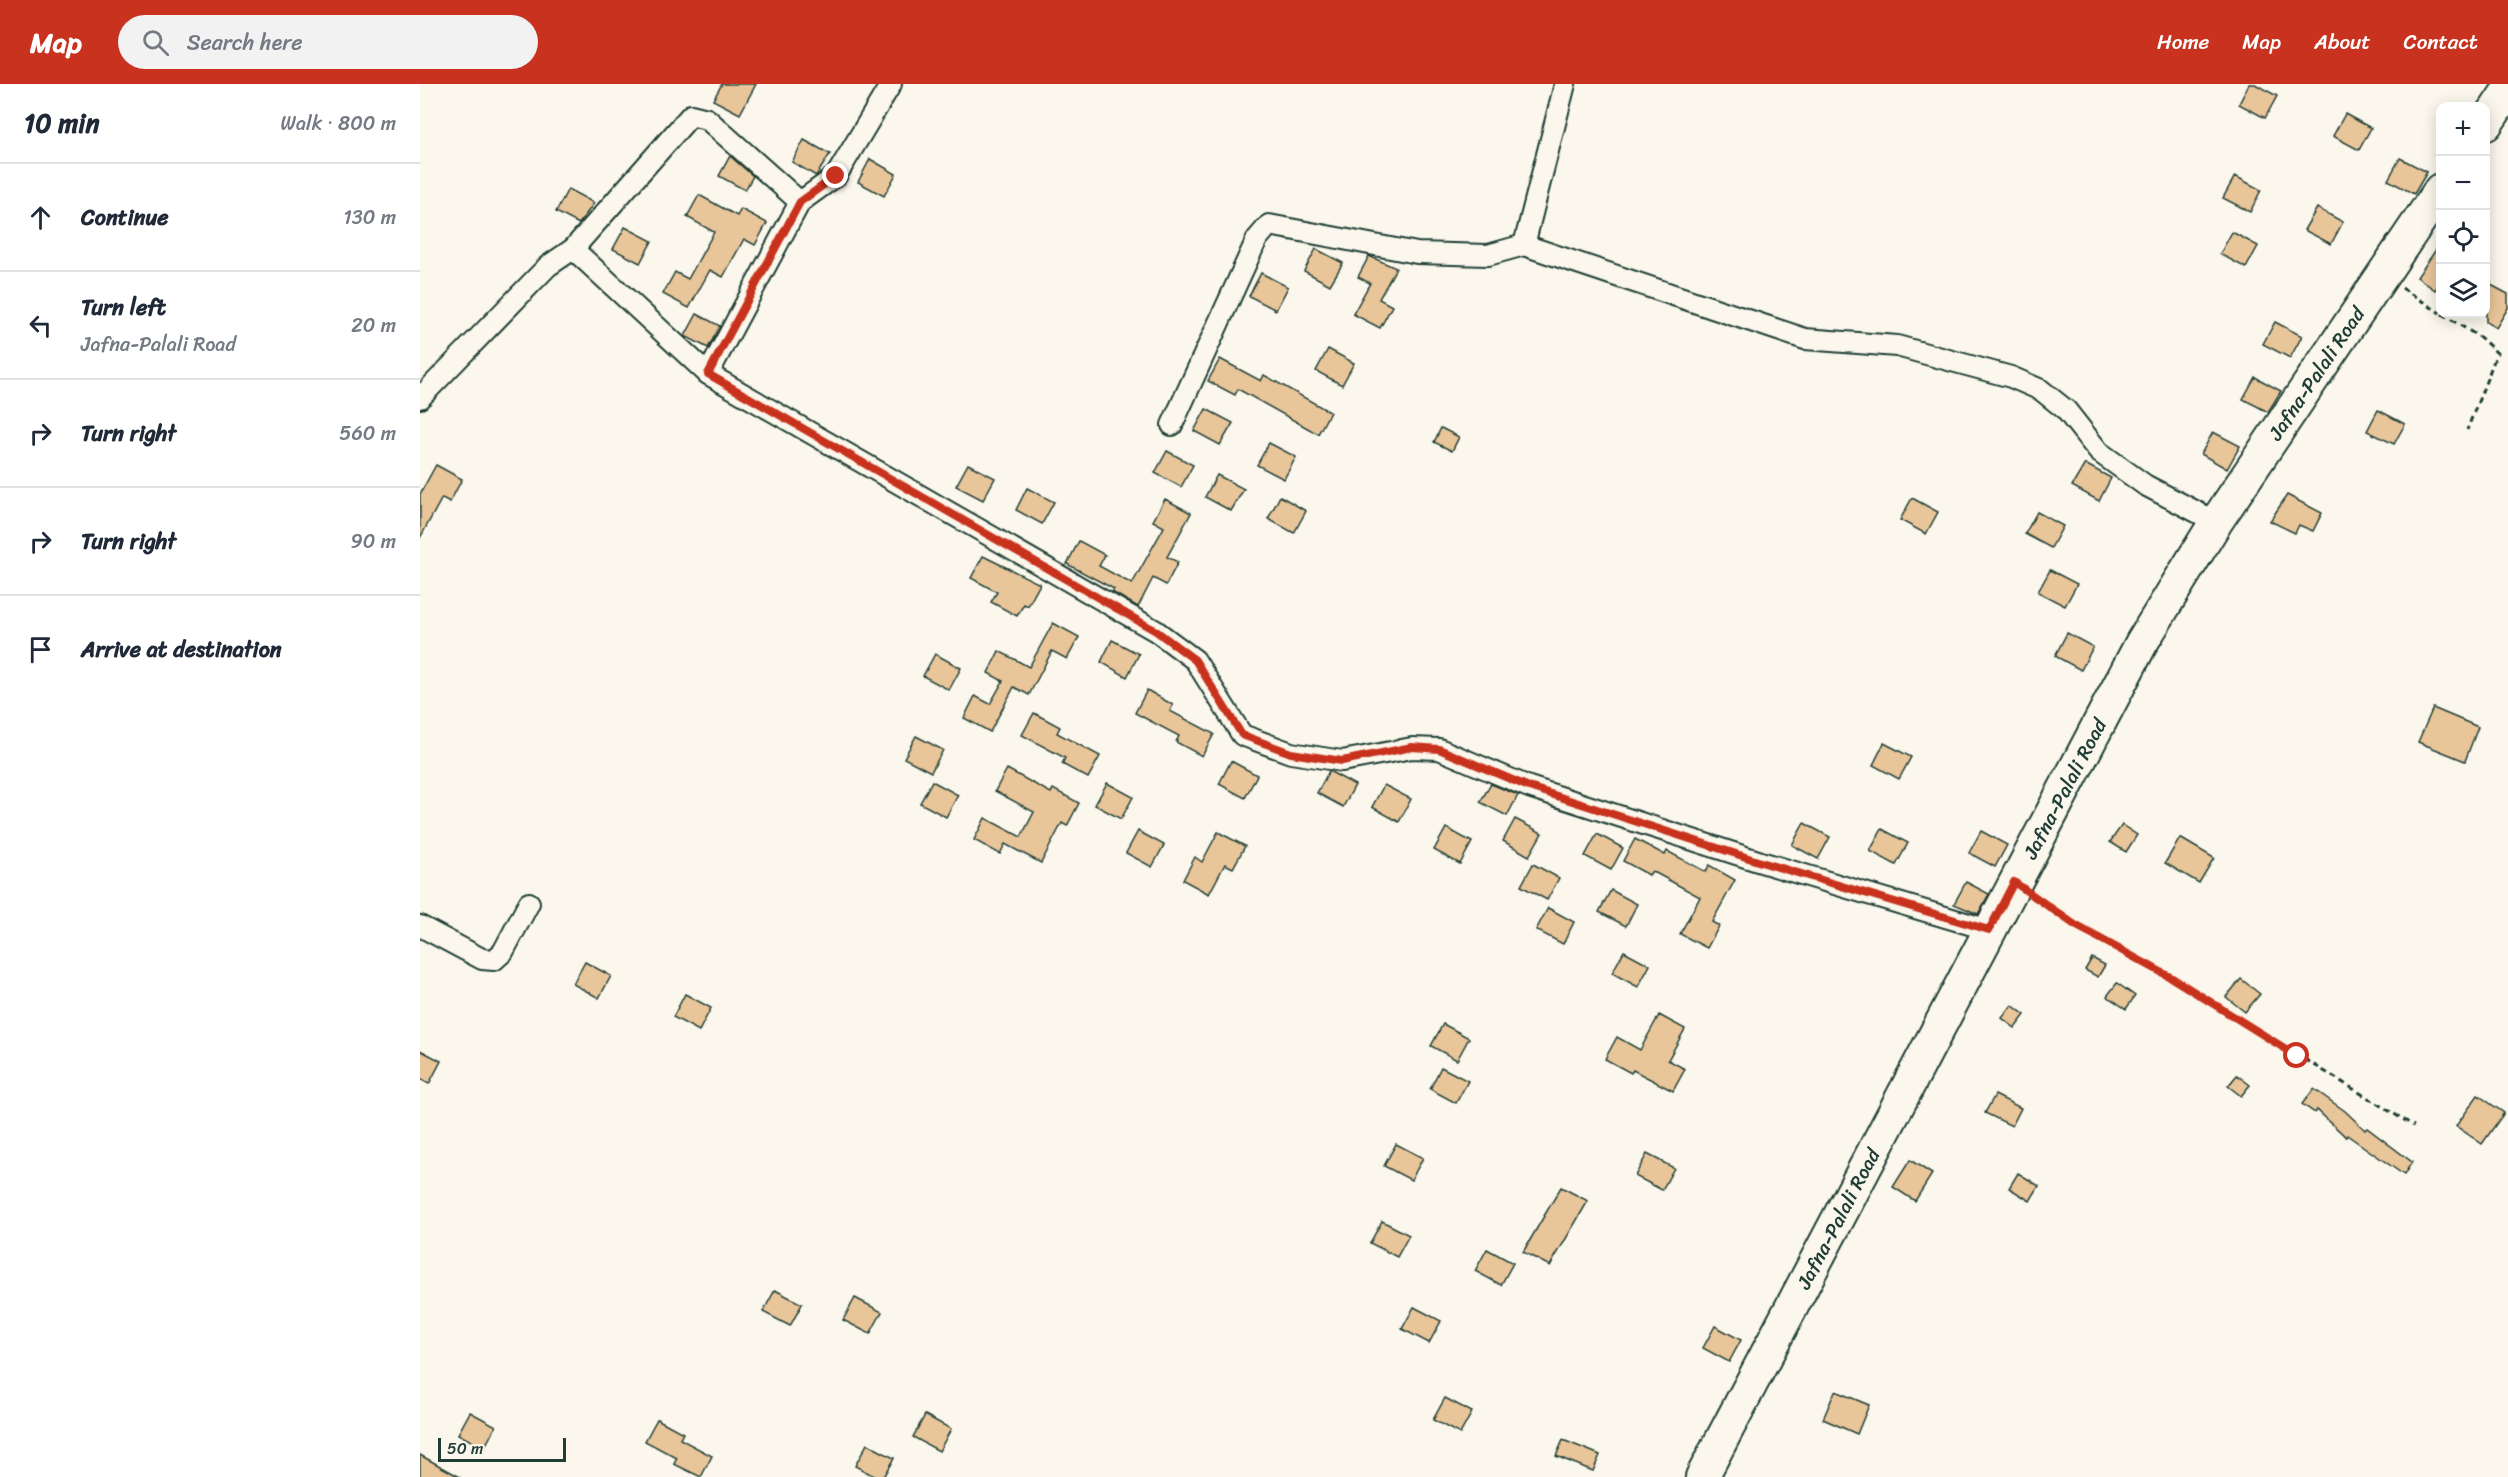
<!DOCTYPE html>
<meta charset="utf-8">
<style>
:root{--surface:#fff;--page:#f2f2f3;--text:#1f2937;--muted:#747a83;--line:#e0e1e3;--accent:#c8321e}
body{margin:0;font-family:Sriracha,sans-serif;background:var(--page);color:var(--text)}
.controls{position:absolute;right:18px;top:18px;display:grid;overflow:hidden;border-radius:12px;box-shadow:0 3px 15px #0003}
.controls button{width:54px;height:54px;display:grid;place-items:center;padding:0;border:0;border-bottom:2px solid var(--line);background:var(--surface);color:var(--text);font:30px sans-serif}
.scale{position:absolute;left:18px;bottom:15px;width:128px;box-sizing:border-box;padding-left:6px;border:3px solid #1f3d34;border-top:0;font-size:16px;line-height:21px;white-space:nowrap;color:#1f3d34;-webkit-text-stroke:4px #fbf7ec;paint-order:stroke}
.stop{position:absolute;width:18px;height:18px;margin:-14px;border:4px solid #c8321e;border-radius:50%;background:#fff}
.stop.end{background:#c8321e;border-color:#fff;box-shadow:0 2px 6px #0008}
.list{margin:0;padding:0;list-style:none}
h2{display:flex;justify-content:space-between;align-items:center;height:78px;margin:0;padding:0 24px;font-size:26px}
h2 small{font-size:20px;font-weight:400;color:var(--muted)}
.list li{display:grid;grid-template-columns:39px 1fr auto;gap:18px;align-items:center;box-sizing:border-box;height:108px;padding:0 24px;border-top:2px solid var(--line)}
.list b{display:block;font-size:22px;white-space:nowrap}
.list p{margin:0;font-size:20px;white-space:nowrap;color:var(--muted)}
.list em{font-size:20px;font-style:normal;color:var(--muted)}
.icon{flex:none;width:33px;height:33px;fill:none;stroke:currentColor;stroke-width:2;stroke-linecap:round;stroke-linejoin:round}
.map{position:relative;flex:none;width:2088px;height:1393px;overflow:hidden}
header{display:flex;align-items:center;gap:36px;box-sizing:border-box;height:84px;padding:0 30px;background:var(--accent);color:#fff}
header strong{font-size:28px}
nav{display:flex;gap:33px;margin-inline-start:auto;font-size:21px}
.search{width:420px;height:54px;background:var(--page);display:flex;align-items:center;gap:15px;box-sizing:border-box;padding:0 21px;border-radius:33px;color:var(--muted);font-size:22px}
main{display:flex}
aside{flex:1;background:var(--surface)}
.map>svg:first-child{display:block}
</style>
<header>
<strong>Map</strong>
<div class="search"><svg class="icon" aria-label="search" viewBox="0 0 24 24"><circle cx="10" cy="10" r="6"/><path d="M15 15l6 6"/></svg>Search here</div>
<nav><a>Home</a><a>Map</a><a>About</a><a>Contact</a></nav>
</header>
<main>
<aside>
<h2>10 min<small>Walk · 800 m</small></h2>
<ul class="list">
<li><svg class="icon" aria-label="ahead" viewBox="0 0 24 24"><path d="M12 20V5M6 11l6-6 6 6"/></svg><div><b>Continue</b></div><em>130 m</em></li>
<li><svg class="icon" aria-label="left" viewBox="0 0 24 24"><path d="M17 20v-9H6M10 6l-5 5 5 5"/></svg><div><b>Turn left</b><p>Jafna-Palali Road</p></div><em>20 m</em></li>
<li><svg class="icon" aria-label="right" viewBox="0 0 24 24"><path d="M7 20v-9h11M14 6l5 5-5 5"/></svg><div><b>Turn right</b></div><em>560 m</em></li>
<li><svg class="icon" aria-label="right" viewBox="0 0 24 24"><path d="M7 20v-9h11M14 6l5 5-5 5"/></svg><div><b>Turn right</b></div><em>90 m</em></li>
<li><svg class="icon" aria-label="arrive" viewBox="0 0 24 24"><path d="M6 21V4h12l-3 4 3 4H6"/></svg><div><b>Arrive at destination</b></div></li>
</ul>
</aside>
<div class="map">
<svg width="2088" height="1393" viewBox="0 0 2088 1393">
<rect width="100%" height="100%" fill="#fbf7ec"/>
<filter id="ink" filterUnits="userSpaceOnUse"><feTurbulence type="fractalNoise" baseFrequency=".0167" numOctaves="2"/><feDisplacementMap in="SourceGraphic" scale="12" xChannelSelector="R" yChannelSelector="G"/><feConvolveMatrix kernelMatrix="1 2 1 2 8 2 1 2 1" color-interpolation-filters="sRGB"/></filter>
<g filter="url(#ink)">
<g fill="#e9c59a" stroke="#1f3d34" stroke-width="1.5">
<polygon points="302,0 336,0 320,30 293,16"/>
<polygon points="1829,0 1835,0 1857,12 1845,34 1819,20"/>
<polygon points="1925,30 1951,44 1939,66 1913,52"/>
<polygon points="384,56 410,70 396,92 372,78"/>
<polygon points="310,72 333,92 325,106 299,92"/>
<polygon points="1980,74 2007,88 1994,110 1968,96"/>
<polygon points="450,75 476,90 464,112 438,98"/>
<polygon points="1815,92 1841,106 1830,128 1803,114"/>
<polygon points="148,105 174,119 159,140 136,128"/>
<polygon points="279,111 317,132 321,125 347,139 335,161 324,155 303,193 290,186 269,224 243,210 255,188 268,195 294,148 267,133"/>
<polygon points="1897,124 1923,138 1911,160 1884,146"/>
<polygon points="205,143 232,157 220,179 193,165"/>
<polygon points="1812,148 1838,162 1826,184 1800,170"/>
<polygon points="2020,160 2020,199 2015,206 1997,193"/>
<polygon points="896,165 923,179 910,201 884,187"/>
<polygon points="949,172 976,184 959,215 972,222 960,244 933,230 950,199 938,193"/>
<polygon points="841,189 868,203 856,226 829,212"/>
<polygon points="2071,201 2088,210 2088,224 2076,244 2066,238 2066,211"/>
<polygon points="277,230 300,242 288,264 265,252"/>
<polygon points="1855,238 1882,252 1870,274 1843,260"/>
<polygon points="908,265 934,279 922,301 896,287"/>
<polygon points="800,275 841,297 844,291 910,328 898,350 818,305 815,311 788,297"/>
<polygon points="1835,293 1861,307 1848,328 1823,315"/>
<polygon points="786,325 813,339 800,361 774,347"/>
<polygon points="1958,326 1985,340 1974,360 1947,347"/>
<polygon points="1021,344 1039,353 1032,367 1014,358"/>
<polygon points="1793,348 1820,362 1807,385 1781,370"/>
<polygon points="849,359 876,373 864,395 837,381"/>
<polygon points="747,367 773,381 761,403 735,389"/>
<polygon points="548,380 575,394 563,416 536,402"/>
<polygon points="1665,380 1691,394 1679,417 1652,402"/>
<polygon points="16,381 42,395 30,418 22,414 0,454 0,410"/>
<polygon points="797,391 824,405 811,427 785,413"/>
<polygon points="607,404 634,418 622,440 596,426"/>
<polygon points="1867,411 1902,429 1893,447 1879,441 1875,449 1850,437"/>
<polygon points="860,412 886,427 874,449 848,435"/>
<polygon points="1492,414 1518,428 1506,450 1480,436"/>
<polygon points="745,415 771,429 747,473 758,478 746,501 733,494 718,523 692,508 694,505 647,480 659,457 685,471 679,482 712,500 744,443 733,437"/>
<polygon points="1617,428 1643,442 1631,464 1605,450"/>
<polygon points="563,472 620,500 608,522 604,520 597,532 571,518 577,508 551,494"/>
<polygon points="1630,486 1657,500 1645,522 1618,508"/>
<polygon points="633,539 659,553 647,575 632,567 609,611 594,603 570,648 544,634 555,612 570,620 583,597 568,589 579,567 609,583"/>
<polygon points="1647,549 1673,563 1661,586 1635,572"/>
<polygon points="692,556 719,570 707,593 681,578"/>
<polygon points="515,570 541,584 529,606 503,592"/>
<polygon points="727,606 753,621 750,627 794,650 782,672 756,658 759,652 715,629"/>
<polygon points="2013,624 2058,643 2045,677 1998,658"/>
<polygon points="614,629 640,643 637,649 680,672 668,694 642,680 645,674 602,651"/>
<polygon points="496,652 523,666 511,688 484,674"/>
<polygon points="1464,659 1491,673 1479,695 1453,681"/>
<polygon points="811,677 837,691 825,714 799,700"/>
<polygon points="587,685 631,709 633,705 659,719 647,742 642,739 621,779 585,760 580,770 554,756 565,734 601,753 614,728 575,707"/>
<polygon points="909,687 935,701 923,723 897,709"/>
<polygon points="512,697 538,711 526,733 500,719"/>
<polygon points="687,699 713,713 701,735 675,721"/>
<polygon points="1071,700 1098,711 1087,732 1060,718"/>
<polygon points="964,701 991,715 979,738 952,723"/>
<polygon points="1095,735 1122,749 1109,772 1083,757"/>
<polygon points="1384,739 1410,753 1398,775 1372,761"/>
<polygon points="1702,741 1717,751 1706,768 1690,758"/>
<polygon points="1026,744 1052,758 1040,780 1014,766"/>
<polygon points="1462,745 1488,759 1476,781 1450,767"/>
<polygon points="718,747 744,761 732,783 706,769"/>
<polygon points="1561,747 1587,761 1575,783 1549,769"/>
<polygon points="798,748 825,762 813,784 805,780 789,810 763,796 775,773 782,778"/>
<polygon points="1177,750 1203,764 1191,786 1165,772"/>
<polygon points="1760,754 1794,774 1779,799 1745,779"/>
<polygon points="1215,755 1245,771 1247,767 1286,788 1289,781 1315,796 1292,838 1299,842 1287,864 1260,850 1280,813 1232,787 1229,791 1203,777"/>
<polygon points="1113,780 1139,794 1127,816 1101,802"/>
<polygon points="1546,798 1569,810 1558,830 1534,820"/>
<polygon points="1191,806 1217,820 1206,842 1179,828"/>
<polygon points="1128,824 1154,838 1143,860 1116,846"/>
<polygon points="1204,867 1230,881 1218,903 1192,889"/>
<polygon points="1672,874 1685,881 1678,893 1665,886"/>
<polygon points="165,878 191,892 179,914 153,900"/>
<polygon points="1821,895 1840,910 1825,928 1806,913"/>
<polygon points="1697,899 1715,912 1706,925 1687,912"/>
<polygon points="265,910 291,924 279,947 253,933"/>
<polygon points="1592,921 1605,931 1595,944 1582,934"/>
<polygon points="1239,931 1265,945 1248,976 1265,985 1253,1007 1213,986 1211,989 1185,975 1197,953 1220,966"/>
<polygon points="1023,940 1049,954 1037,976 1011,962"/>
<polygon points="0,966 21,977 9,1000 0,995"/>
<polygon points="1021,983 1048,997 1036,1019 1010,1005"/>
<polygon points="1817,991 1830,1001 1821,1012 1808,1002"/>
<polygon points="1894,1005 1925,1027 1945,1046 1947,1044 1992,1078 1984,1091 1927,1051 1926,1053 1897,1026 1895,1029 1882,1020"/>
<polygon points="1575,1011 1601,1024 1592,1042 1565,1029"/>
<polygon points="2058,1011 2084,1029 2062,1060 2036,1042"/>
<polygon points="976,1060 1003,1074 991,1096 964,1082"/>
<polygon points="1227,1070 1254,1084 1242,1106 1215,1092"/>
<polygon points="1490,1076 1512,1090 1495,1117 1473,1103"/>
<polygon points="1598,1089 1619,1102 1610,1117 1589,1104"/>
<polygon points="1141,1103 1168,1117 1130,1182 1103,1168"/>
<polygon points="962,1137 989,1151 977,1173 950,1159"/>
<polygon points="1067,1165 1093,1179 1081,1201 1055,1187"/>
<polygon points="355,1206 382,1220 370,1242 343,1228"/>
<polygon points="435,1214 462,1228 450,1250 423,1236"/>
<polygon points="994,1223 1021,1237 1009,1259 982,1245"/>
<polygon points="1295,1242 1321,1256 1309,1278 1283,1264"/>
<polygon points="1415,1307 1449,1321 1437,1350 1403,1335"/>
<polygon points="1025,1314 1052,1328 1040,1350 1013,1336"/>
<polygon points="50,1328 76,1342 64,1364 38,1350"/>
<polygon points="505,1331 531,1345 519,1367 493,1353"/>
<polygon points="237,1335 263,1349 260,1355 292,1372 281,1393 254,1380 257,1374 225,1357"/>
<polygon points="1143,1356 1180,1371 1173,1387 1136,1372"/>
<polygon points="447,1360 474,1374 463,1393 456,1393 435,1382"/>
<polygon points="0,1371 40,1393 0,1393"/>
</g>
<g fill="none" stroke-linecap="round" stroke-linejoin="round">
<g stroke="#1f3d34" stroke-width="24">
<g id="street">
<polyline points="1104,161 1145,0"/>
<polyline points="153,165 288,290 736,547 775,576 822,651 871,669 922,677 992,664 1019,665 1109,703 1341,778 1569,846"/>
<polyline points="288,290 380,118 416,92 471,0"/>
<polyline points="0,314 128,182 153,165 271,31 287,35 380,118"/>
<polyline points="752,341 837,155 849,141 997,169 1068,171 1104,161 1385,255 1477,262 1591,293 1621,306 1646,326 1679,368 1725,401 1796,438"/>
<polyline points="0,842 62,875 74,876 83,868 109,819"/>
</g>
</g>
<g stroke="#1f3d34" stroke-width="36">
<g id="primary">
<polyline points="2066,40 2088,7"/>
<path id="s1" d="M 1282,1393 L 1722,558 L 1796,438 L 2020,106"/>
</g>
</g>
<g stroke="#1f3d34" stroke-width="3" stroke-dasharray="6 4.5" stroke-linecap="butt">
<polyline points="1982,204 2020,229"/>
<polyline points="2022,230 2061,254 2077,269 2047,346"/>
<polyline points="1615,813 1655,841 1752,894 1994,1042"/>
</g>
<use href="#street" stroke="#fbf7ec" stroke-width="20"/>
<use href="#primary" stroke="#fbf7ec" stroke-width="32"/>
</g>
</g>
<g fill="none" stroke-linecap="round" stroke-linejoin="round" filter="url(#ink)">
<polyline stroke="#c8321e" stroke-width="8" points="416,92 380,118 288,290 736,547 775,576 822,651 871,669 922,677 992,663 1019,665 1109,703 1341,778 1569,846 1594,798 1655,841 1752,894 1877,972"/>
</g>
<g text-anchor="middle" stroke-width="6" stroke-linejoin="round" paint-order="stroke">
<g font-size="20" fill="#1f3d34" stroke="#fbf7ec">
<text dy="7" stroke="none"><textPath href="#s1" startOffset="1264">Jafna-Palali Road</textPath></text>
<text dy="7" stroke="none"><textPath href="#s1" startOffset="778">Jafna-Palali Road</textPath></text>
<text dy="7" stroke="none"><textPath href="#s1" startOffset="292">Jafna-Palali Road</textPath></text>
</g>
</g>
</svg>
<div class="controls">
<button>+</button>
<button>−</button>
<button><svg class="icon" aria-label="locate" viewBox="0 0 24 24"><circle cx="12" cy="12" r="6"/><path d="M12 2v4M12 18v4M2 12h4M18 12h4"/></svg></button>
<button><svg class="icon" aria-label="layers" viewBox="0 0 24 24"><path d="M12 4l9 5-9 5-9-5zM3 14l9 5 9-5"/></svg></button>
</div>
<div class="scale">50 m</div>
<div class="stop" style="left:1877px;top:972px"></div>
<div class="stop end" style="left:416px;top:92px"></div>
</div>
</main>
